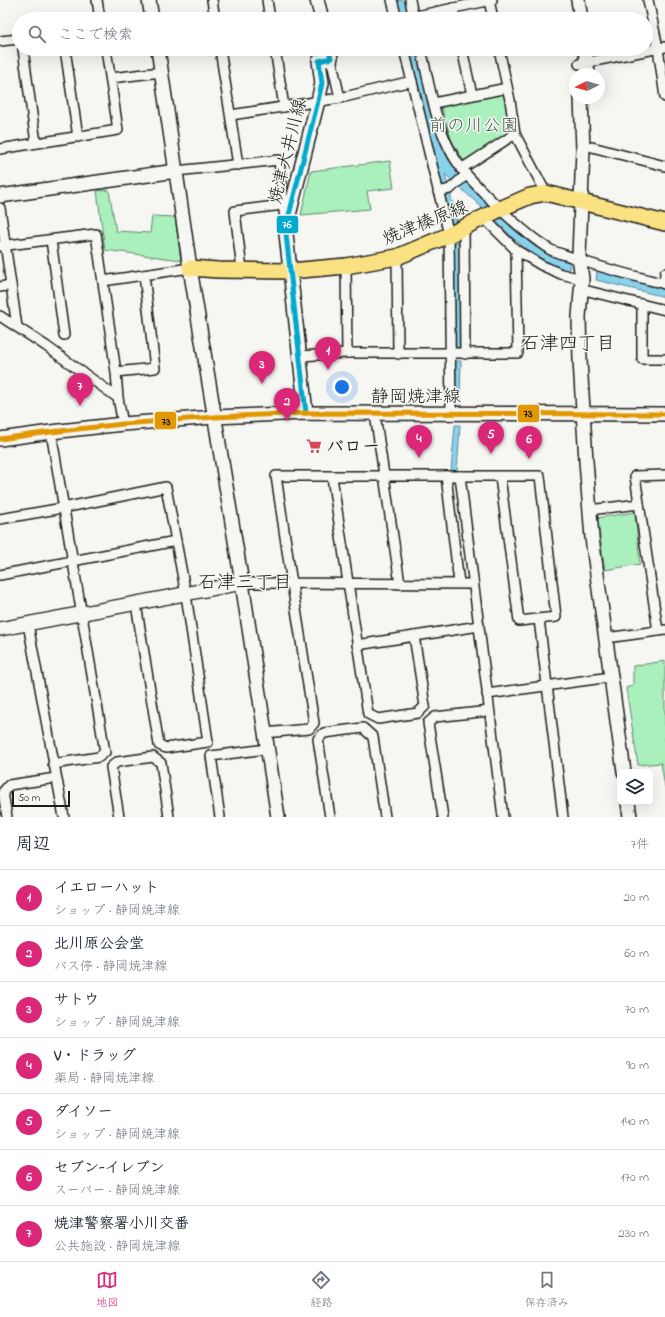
<!DOCTYPE html>
<html lang="ja">
<meta charset="utf-8">
<style>
:root{--surface:#fff;--page:#f6f6f7;--text:#1f2937;--muted:#747a83;--line:#e0e1e3;--accent:#db2777}
body{margin:0;font-family:"Indie Flower","Klee One",sans-serif;background:var(--page);color:var(--text)}
.controls{position:absolute;right:12px;bottom:12px;display:grid;overflow:hidden;border-radius:6px;box-shadow:0 4px 16px #0002}
.controls button{width:36px;height:36px;display:grid;place-items:center;padding:0;border:0;border-bottom:1px solid var(--line);background:var(--surface);color:var(--text);font:20px sans-serif}
.compass{position:absolute;left:569px;top:68px;width:36px;height:36px;border-radius:50%;background:var(--surface);box-shadow:0 4px 16px #0002;rotate:265deg}
.scale{position:absolute;left:12px;bottom:10px;width:58px;box-sizing:border-box;padding-left:4px;border:2px solid #1c1c1c;border-top:0;font-size:11px;line-height:14px;white-space:nowrap;color:#1c1c1c;-webkit-text-stroke:3px #f6f6f2;paint-order:stroke}
.you{position:absolute;left:342px;top:387px;width:14px;height:14px;margin:-10px;border:3px solid #fff;border-radius:50%;background:#1a73e8;box-shadow:0 0 0 6px #1a73e833}
.badge{display:grid;place-items:center;width:26px;height:26px;border-radius:50%;background:var(--accent);color:#fff;font-size:13px;font-weight:700}
.pin{position:absolute;translate:-50% -33px;filter:drop-shadow(0 1px 2px #0008)}
.pin::after{content:'';position:absolute;top:21px;width:14px;height:12px;background:inherit;clip-path:polygon(0 0,100% 0,50% 100%)}
.list{margin:0;padding:0;list-style:none}
h2{display:flex;justify-content:space-between;align-items:center;height:52px;margin:0;padding:0 16px;font-size:17px}
h2 small{font-size:13px;font-weight:400;color:var(--muted)}
.list li{display:grid;grid-template-columns:26px 1fr auto;gap:12px;align-items:center;box-sizing:border-box;height:56px;padding:0 16px;border-top:1px solid var(--line)}
.list b{display:block;font-size:15px;white-space:nowrap}
.list p{margin:0;font-size:13px;white-space:nowrap;color:var(--muted)}
.list em{font-size:13px;font-style:normal;color:var(--muted)}
.icon{flex:none;width:22px;height:22px;fill:none;stroke:currentColor;stroke-width:2;stroke-linecap:round;stroke-linejoin:round}
.map{position:relative;flex:none;width:665px;height:817px;overflow:hidden}
.search{position:absolute;background:var(--surface);box-shadow:0 4px 16px #0002;left:12px;right:12px;top:12px;height:44px;display:flex;align-items:center;gap:10px;box-sizing:border-box;padding:0 14px;border-radius:22px;color:var(--muted);font-size:15px}
.sheet{height:444px;background:var(--surface)}
nav{display:flex;justify-content:space-around;align-items:center;box-sizing:border-box;height:56px;border-top:1px solid var(--line);background:var(--surface);font-size:11px;color:var(--muted)}
nav a{display:grid;justify-items:center;gap:2px}
nav .on{color:var(--accent)}
.map>svg:first-child{display:block}
</style>
<div class="map">
<svg width="665" height="817" viewBox="0 0 665 817">
<rect width="100%" height="100%" fill="#f6f6f2"/>
<filter id="ink" filterUnits="userSpaceOnUse"><feTurbulence type="fractalNoise" baseFrequency=".025" numOctaves="2"/><feDisplacementMap in="SourceGraphic" scale="8" xChannelSelector="R" yChannelSelector="G"/><feConvolveMatrix kernelMatrix="1 2 1 2 8 2 1 2 1" color-interpolation-filters="sRGB"/></filter>
<g filter="url(#ink)">
<g fill="#a9f0bd" stroke="#62866c">
<polygon points="502,93 505,95 511,133 466,161 463,160 451,139 441,106"/>
<polygon points="390,161 394,188 367,191 370,209 301,215 311,171"/>
<polygon points="109,190 116,231 150,233 152,216 175,217 181,260 105,250 97,191"/>
<polygon points="635,512 640,564 605,570 597,518"/>
<polygon points="665,661 665,787 661,763 638,765 626,688 633,685 633,666"/>
</g>
<g fill="#89d2eb" stroke="#5d8998">
<polygon points="395,0 406,0 410,19 400,19"/>
<polygon points="407,49 417,49 441,144 448,159 472,188 515,230 543,250 570,262 569,270 566,272 541,260 514,239 477,203 445,174 458,224 452,225"/>
<polygon points="460,242 460,348 455,348 454,243"/>
<polygon points="600,271 613,275 665,287 665,297 596,280 597,272"/>
<polygon points="455,361 461,361 460,401 455,402"/>
<polygon points="455,425 460,425 457,473 451,471"/>
</g>
<g fill="none" stroke-linecap="round" stroke-linejoin="round">
<g stroke="#1c1c1c" stroke-width="12">
<g id="street">
<polyline points="97,0 100,19"/>
<polyline points="212,0 215,19"/>
<polyline points="267,0 270,19"/>
<polyline points="392,0 397,19"/>
<polyline points="410,0 414,19"/>
<polyline points="489,0 493,19"/>
<polyline points="648,0 658,48 665,97"/>
<polyline points="453,8 455,19"/>
<polyline points="402,19 492,0"/>
<polyline points="0,41 19,39"/>
<polyline points="23,49 36,143"/>
<polyline points="65,49 78,137"/>
<polyline points="220,49 238,165"/>
<polyline points="275,49 284,107"/>
<polyline points="404,49 449,235 451,414"/>
<path d="M 421,49 C 429,82 434,118 449,148 C 459,169 475,184 491,200 C 509,218 527,235 549,249 C 556,253 566,255 574,258 C 604,269 635,276 665,284"/>
<polyline points="462,49 472,95"/>
<polyline points="499,49 510,100 515,134 546,193"/>
<polyline points="331,58 340,98"/>
<polyline points="579,64 665,47"/>
<polyline points="111,78 161,72"/>
<polyline points="434,103 507,88"/>
<polyline points="231,115 340,98 412,81"/>
<polyline points="592,147 665,166"/>
<polyline points="0,149 118,130 106,49"/>
<polyline points="461,169 515,134"/>
<polyline points="176,171 279,160 285,221"/>
<polyline points="438,192 450,189 466,175"/>
<polyline points="0,208 17,327"/>
<polyline points="484,218 516,250 541,265 561,274 582,279"/>
<polyline points="464,227 465,354"/>
<polyline points="51,240 64,335"/>
<polyline points="0,246 96,234 116,372 118,398"/>
<polyline points="397,257 398,354"/>
<polyline points="346,266 347,353"/>
<polyline points="242,270 235,211 283,205"/>
<polyline points="103,281 190,268"/>
<polyline points="664,284 665,273"/>
<polyline points="0,287 11,285"/>
<polyline points="580,289 665,310"/>
<polyline points="642,304 642,359 665,359"/>
<polyline points="0,316 46,346 118,398 123,424"/>
<polyline points="300,356 347,353 518,353 516,250"/>
<polyline points="116,372 155,368 144,275"/>
<polyline points="375,414 400,584"/>
<polyline points="51,432 105,752 99,757 53,764"/>
<polyline points="446,476 459,583"/>
<polyline points="460,476 503,817"/>
<polyline points="332,477 368,714 378,719 418,713 425,706 414,636"/>
<polyline points="589,510 639,504"/>
<polyline points="0,519 63,508 166,487 186,595 208,742 166,748 159,745 136,604"/>
<polyline points="0,575 176,541"/>
<polyline points="242,583 473,584"/>
<polyline points="539,619 563,817"/>
<polyline points="28,624 64,817"/>
<polyline points="658,631 635,476 665,475"/>
<polyline points="606,638 665,630"/>
<polyline points="357,645 479,626"/>
<polyline points="487,694 611,677"/>
<polyline points="264,733 309,729 314,723 292,584 276,476 540,476 556,617 519,621 500,477"/>
<polyline points="7,817 3,792 9,785 56,778"/>
<polyline points="119,817 111,767 117,762 153,757 161,763 169,817"/>
<polyline points="220,817 211,756 267,749"/>
<polyline points="330,817 318,739 324,733 363,728 373,737 385,817"/>
<polyline points="443,817 428,723 435,717 489,711"/>
</g>
</g>
<g stroke="#1c1c1c" stroke-width="16">
<g id="secondary">
<polyline points="149,0 152,19"/>
<polyline points="317,0 322,19"/>
<polyline points="578,0 581,19"/>
<polyline points="158,49 190,268 242,583 278,817"/>
<polyline points="585,49 588,74"/>
<polyline points="581,98 583,149 579,256 582,279 579,317 580,360 586,461 592,538 624,772"/>
<polyline points="0,196 176,171"/>
<polyline points="306,413 286,234 289,215 318,101 322,83 319,61 331,58 329,49"/>
<polyline points="0,439 51,432 123,424 215,417 306,413 665,414"/>
<polyline points="0,629 242,583"/>
<polyline points="628,802 630,817"/>
</g>
</g>
<g stroke="#1c1c1c" stroke-width="18">
<polyline id="primary" points="190,268 218,270 290,271 346,266 397,257 449,235 500,209 530,196 546,193 665,223"/>
</g>
<use href="#street" stroke="#f6f6f2" stroke-width="9"/>
<use href="#secondary" stroke="#f6f6f2" stroke-width="13"/>
<use href="#primary" stroke="#fae181" stroke-width="15"/>
<g stroke="#f6f6f2" stroke-width="8">
<polyline id="bus-1" points="306,413 286,234 289,215 318,101 322,83 319,61 331,58 329,49"/>
</g>
<g stroke="#f6f6f2" stroke-width="8">
<polyline id="bus-2" points="0,439 51,432 123,424 215,417 306,413 665,414"/>
</g>
<use href="#bus-1" stroke="#00a9ce" stroke-width="5"/>
<use href="#bus-2" stroke="#e19803" stroke-width="5"/>
</g>
</g>
<defs>
<g id="supermarket-bare" transform="scale(1.2)"><path d="M-6-5.5h2.5l.6 2H6L4.5 2H-2.5L-4.4-4H-6ZM-1.5 3.2a1.3 1.3 0 1 0 .1 0ZM3 3.2a1.3 1.3 0 1 0 .1 0Z" fill="#d1495b" stroke="#f6f6f2" stroke-width="2.5" paint-order="stroke"/></g>
</defs>
<g fill-rule="evenodd">
<use href="#supermarket-bare" x="314" y="446"/>
</g>
<g text-anchor="middle" stroke-width="3" stroke-linejoin="round" paint-order="stroke">
<g font-size="18" fill="#465c4c" stroke="#f6f6f2">
<text x="474" y="131">前の川公園</text>
</g>
<g font-size="18" fill="#1c1c1c" stroke="#f6f6f2">
<text transform="translate(287 151) rotate(-76)" y="6">焼津大井川線</text>
<text transform="translate(425 222) rotate(-22)" y="6">焼津榛原線</text>
<text x="416" y="402">静岡焼津線</text>
</g>
<g font-size="18" font-weight="bold" fill="#1c1c1c" stroke="#f6f6f2" text-anchor="start">
<text x="326" y="452">バロー</text>
</g>
<g font-size="19" fill="#1c1c1c" stroke="#f6f6f2">
<text x="568" y="349">石津四丁目</text>
<text x="245" y="588">石津三丁目</text>
</g>
</g>
<g stroke="#f6f6f2" stroke-width="1.5">
<rect x="276" y="215" width="23" height="19" rx="4" fill="#00a9ce"/>
<rect x="517" y="404" width="23" height="19" rx="4" fill="#e19803"/>
<rect x="154" y="411" width="23" height="19" rx="4" fill="#e19803"/>
</g>
<g font-size="11" text-anchor="middle" font-weight="bold" fill="#fff">
<text x="287" y="228">76</text>
</g>
<g font-size="11" text-anchor="middle" font-weight="bold" fill="#111">
<text x="528" y="417">73</text>
<text x="166" y="425">73</text>
</g>
</svg>
<div class="controls">
<button><svg class="icon" aria-label="layers" viewBox="0 0 24 24"><path d="M12 4l9 5-9 5-9-5zM3 14l9 5 9-5"/></svg></button>
</div>
<svg class="compass" viewBox="-18 -18 36 36"><path d="M0-13l5 13h-10z" fill="#e53935"/><path d="M0 13l5-13h-10z" fill="#747a83"/></svg>
<div class="scale">50 m</div>
<div class="you"></div>
<div class="pin badge" style="left:328px;top:370px">1</div>
<div class="pin badge" style="left:287px;top:421px">2</div>
<div class="pin badge" style="left:262px;top:384px">3</div>
<div class="pin badge" style="left:419px;top:458px">4</div>
<div class="pin badge" style="left:491px;top:454px">5</div>
<div class="pin badge" style="left:529px;top:459px">6</div>
<div class="pin badge" style="left:80px;top:406px">7</div>
<div class="search"><svg class="icon" aria-label="search" viewBox="0 0 24 24"><circle cx="10" cy="10" r="6"/><path d="M15 15l6 6"/></svg>ここで検索</div>
</div>
<section class="sheet">
<h2>周辺<small>7件</small></h2>
<ul class="list">
<li><span class="badge">1</span><div><b>イエローハット</b><p>ショップ · 静岡焼津線</p></div><em>20 m</em></li>
<li><span class="badge">2</span><div><b>北川原公会堂</b><p>バス停 · 静岡焼津線</p></div><em>60 m</em></li>
<li><span class="badge">3</span><div><b>サトウ</b><p>ショップ · 静岡焼津線</p></div><em>70 m</em></li>
<li><span class="badge">4</span><div><b>V・ドラッグ</b><p>薬局 · 静岡焼津線</p></div><em>90 m</em></li>
<li><span class="badge">5</span><div><b>ダイソー</b><p>ショップ · 静岡焼津線</p></div><em>140 m</em></li>
<li><span class="badge">6</span><div><b>セブン-イレブン</b><p>スーパー · 静岡焼津線</p></div><em>170 m</em></li>
<li><span class="badge">7</span><div><b>焼津警察署小川交番</b><p>公共施設 · 静岡焼津線</p></div><em>230 m</em></li>
</ul>
</section>
<nav>
<a class="on"><svg class="icon" aria-label="map" viewBox="0 0 24 24"><path d="M3 6l6-2 6 2 6-2v14l-6 2-6-2-6 2zM9 4v14M15 6v14"/></svg>地図</a>
<a><svg class="icon" aria-label="directions" viewBox="0 0 24 24"><path d="M12 3l9 9-9 9-9-9zM9 14v-3h6M13 9l2 2-2 2"/></svg>経路</a>
<a><svg class="icon" aria-label="saved" viewBox="0 0 24 24"><path d="M7 4h10v16l-5-4-5 4z"/></svg>保存済み</a>
</nav>
